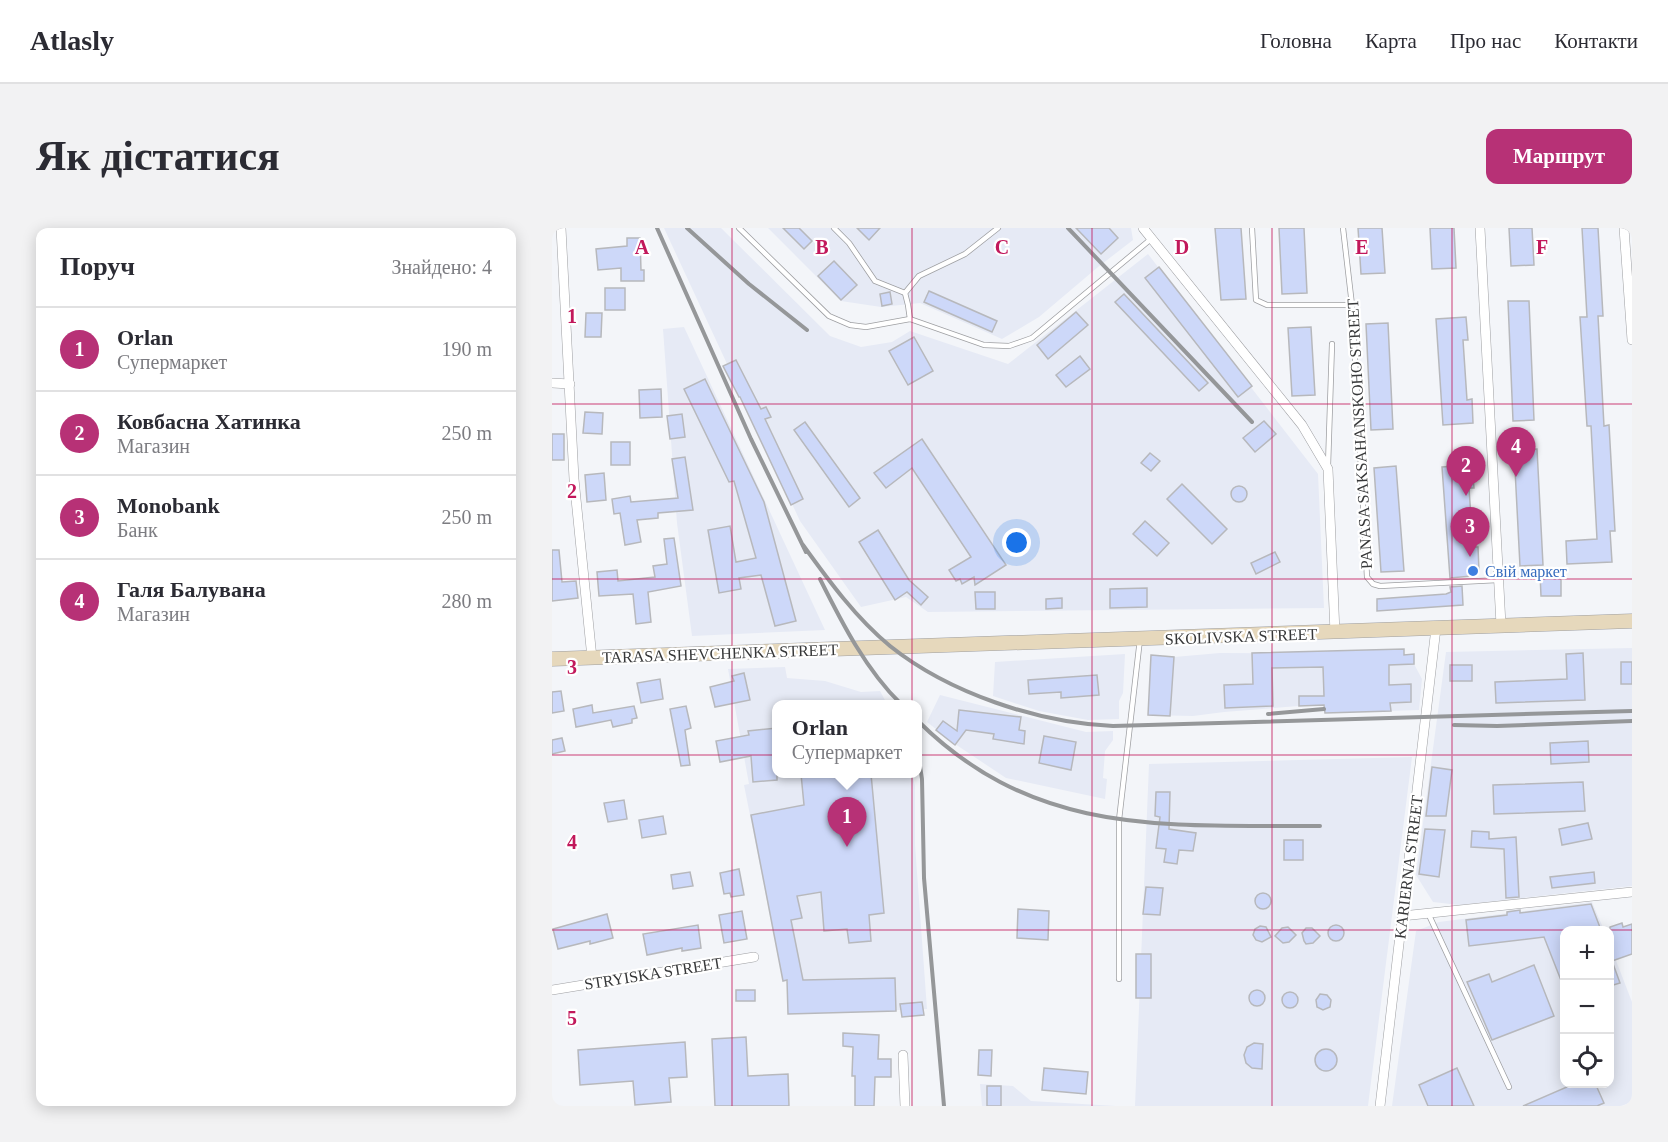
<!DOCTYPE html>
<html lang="uk">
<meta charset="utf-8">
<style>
:root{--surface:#fff;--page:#f2f2f3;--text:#2b2b33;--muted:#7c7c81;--line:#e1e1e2;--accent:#b73176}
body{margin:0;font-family:"Times New Roman",serif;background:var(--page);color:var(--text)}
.controls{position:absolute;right:18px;bottom:18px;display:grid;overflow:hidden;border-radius:12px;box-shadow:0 3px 15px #0003}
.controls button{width:54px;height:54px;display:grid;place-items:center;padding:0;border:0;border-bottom:2px solid var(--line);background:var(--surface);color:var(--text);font:30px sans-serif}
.you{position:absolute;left:465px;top:315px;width:21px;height:21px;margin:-15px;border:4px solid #fff;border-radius:50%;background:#1a73e8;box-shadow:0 0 0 9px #1a73e833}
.badge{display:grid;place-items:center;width:39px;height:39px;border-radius:50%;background:var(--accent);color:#fff;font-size:20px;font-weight:700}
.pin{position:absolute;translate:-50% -50px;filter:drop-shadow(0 2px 3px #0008)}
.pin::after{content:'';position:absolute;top:32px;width:21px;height:18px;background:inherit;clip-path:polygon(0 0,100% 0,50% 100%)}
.popup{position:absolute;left:220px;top:472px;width:150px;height:78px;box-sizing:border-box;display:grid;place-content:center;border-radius:12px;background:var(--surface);filter:drop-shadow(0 2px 4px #0005);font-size:20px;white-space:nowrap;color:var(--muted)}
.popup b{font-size:22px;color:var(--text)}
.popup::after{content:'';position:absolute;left:50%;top:100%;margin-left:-12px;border:12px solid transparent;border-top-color:var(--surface)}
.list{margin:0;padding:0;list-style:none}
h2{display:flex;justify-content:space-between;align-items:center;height:78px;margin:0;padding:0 24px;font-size:26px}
h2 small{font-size:20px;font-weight:400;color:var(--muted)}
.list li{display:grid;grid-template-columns:39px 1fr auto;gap:18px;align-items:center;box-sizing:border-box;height:84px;padding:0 24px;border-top:2px solid var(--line)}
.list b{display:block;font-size:22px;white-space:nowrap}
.list p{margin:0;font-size:20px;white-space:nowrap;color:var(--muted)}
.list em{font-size:20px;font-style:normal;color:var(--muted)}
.icon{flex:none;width:33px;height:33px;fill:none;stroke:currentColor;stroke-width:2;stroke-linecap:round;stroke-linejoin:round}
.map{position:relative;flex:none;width:1080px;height:878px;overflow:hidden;border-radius:12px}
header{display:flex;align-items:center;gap:36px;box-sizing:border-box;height:84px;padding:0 30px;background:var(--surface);border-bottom:2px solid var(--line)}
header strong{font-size:28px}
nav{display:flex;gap:33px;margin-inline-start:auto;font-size:21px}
.intro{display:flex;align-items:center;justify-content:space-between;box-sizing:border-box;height:144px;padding:0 36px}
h1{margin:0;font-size:42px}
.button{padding:15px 27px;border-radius:12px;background:var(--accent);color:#fff;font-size:21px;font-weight:700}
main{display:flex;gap:36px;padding:0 36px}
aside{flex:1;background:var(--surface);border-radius:12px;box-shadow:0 3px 15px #0003}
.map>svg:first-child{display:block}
</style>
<header>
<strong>Atlasly</strong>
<nav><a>Головна</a><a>Карта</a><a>Про нас</a><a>Контакти</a></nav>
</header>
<div class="intro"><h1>Як дістатися</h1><a class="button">Маршрут</a></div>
<main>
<aside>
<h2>Поруч<small>Знайдено: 4</small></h2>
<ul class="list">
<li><span class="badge">1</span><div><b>Orlan</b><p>Супермаркет</p></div><em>190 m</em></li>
<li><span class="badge">2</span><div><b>Ковбасна Хатинка</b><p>Магазин</p></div><em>250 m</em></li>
<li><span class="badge">3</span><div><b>Monobank</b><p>Банк</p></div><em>250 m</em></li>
<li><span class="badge">4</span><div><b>Галя Балувана</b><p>Магазин</p></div><em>280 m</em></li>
</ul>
</aside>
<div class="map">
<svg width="1080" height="878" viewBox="0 0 1080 878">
<rect width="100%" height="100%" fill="#f3f5f9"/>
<g fill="#e6eaf5">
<polygon points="112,0 169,0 278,108 309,119 340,114 358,103 456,136 596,26 766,246 772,380 376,384 354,369 309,379 248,293"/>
<polygon points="216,0 579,0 581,12 546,39 487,89 450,111 368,75 329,79 289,73"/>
<polygon points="132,99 273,402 140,408 125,295 111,101"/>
<polygon points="1080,420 1080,658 907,677 881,674 864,647 894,424"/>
<polygon points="668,425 862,426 862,436 870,451 867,482 773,485 772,476 672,484 641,488 596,487 599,427 622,429"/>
<polygon points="573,426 571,465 567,473 567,491 536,492 487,483 441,468 443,434"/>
<polygon points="233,439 235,450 273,453 309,464 328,463 335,476 224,476 224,546 360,546 363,558 363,617 375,781 236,786 235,753 231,753 192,557 197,556 176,441"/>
<polygon points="388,467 534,504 561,503 561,512 553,523 551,550 555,551 553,571 454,550 403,516 375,494"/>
<polygon points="860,529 816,878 583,878 597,536"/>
<polygon points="1040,674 1052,702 1012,702 1012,856 1058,856 1058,717 1080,774 1080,874 1069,878 840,878 864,703 887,694"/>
<polygon points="428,856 461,858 479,873 564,878 430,878"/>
</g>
<g fill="#cdd8f9" stroke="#b7b8bc" stroke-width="1.5">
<polygon points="231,0 247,0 260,13 252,21"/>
<polygon points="305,0 328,0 317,12"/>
<polygon points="524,0 557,0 566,10 549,26"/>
<polygon points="663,0 689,0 694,71 669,72"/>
<polygon points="727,0 752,0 755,65 730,66"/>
<polygon points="806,0 830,0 833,45 809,46"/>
<polygon points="878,0 902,0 904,40 880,41"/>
<polygon points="957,0 980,0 982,37 959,38"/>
<polygon points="1030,0 1046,0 1051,88 1046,88 1052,198 1057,197 1063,303 1058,303 1060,334 1015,336 1014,313 1045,311 1039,198 1035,198 1028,89 1035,89"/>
<polygon points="75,10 88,10 89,42 92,42 92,53 69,53 69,40 46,42 44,21 75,18"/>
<polygon points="282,33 305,57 289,72 266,48"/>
<polygon points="607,39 700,158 686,169 593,50"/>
<rect x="53" y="60" width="20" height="22"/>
<polygon points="377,63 445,93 440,104 372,74"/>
<polygon points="338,64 340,76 330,78 328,66"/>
<polygon points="572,66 656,155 647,163 563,74"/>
<polygon points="956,73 977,73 982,192 961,193"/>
<polygon points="524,84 536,97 496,131 485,117"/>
<polygon points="34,85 50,85 49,109 33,109"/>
<polygon points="914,89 916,112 911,112 915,172 920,171 921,195 891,197 884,91"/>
<polygon points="836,95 841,201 819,202 814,96"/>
<polygon points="759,99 763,167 740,168 736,100"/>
<polygon points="362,109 381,143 356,157 337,123"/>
<polygon points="528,128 538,141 514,159 504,147"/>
<polygon points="184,132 209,181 214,179 219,189 213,191 251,271 239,277 188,169 187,169 171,138"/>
<polygon points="153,151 212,274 244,393 223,398 209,347 187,350 189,361 167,365 156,302 178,298 184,334 204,330 182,253 177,254 132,161"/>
<polygon points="109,161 110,189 88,190 87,162"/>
<polygon points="33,184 51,185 50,206 31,205"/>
<polygon points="130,186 133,209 118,211 115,188"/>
<polygon points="712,193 724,206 703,224 691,210"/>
<polygon points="253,194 308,270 297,279 242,202"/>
<rect x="0" y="206" width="12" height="26"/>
<polygon points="370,211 454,337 423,357 422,349 410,356 408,351 404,353 397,342 419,329 360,240 334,260 322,245"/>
<rect x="59" y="214" width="19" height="23"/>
<polygon points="985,221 991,337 968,338 962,222"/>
<polygon points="598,225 608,233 599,243 589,235"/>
<polygon points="133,229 141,282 106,285 106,290 85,292 89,314 73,317 68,285 62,286 60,271 78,268 79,274 126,270 120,231"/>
<polygon points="920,237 922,260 917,260 921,319 926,319 927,343 920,343 920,348 898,350 890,239"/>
<polygon points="844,238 852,343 829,344 822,240"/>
<polygon points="52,245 54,272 35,274 33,247"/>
<polygon points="630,256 675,301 660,316 615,271"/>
<circle cx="687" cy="266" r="8"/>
<polygon points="593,293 617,315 605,328 581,306"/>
<polygon points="326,302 357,352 376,369 369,377 355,364 343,372 307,314"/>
<polygon points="122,310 129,358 96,364 99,394 84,396 81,366 47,368 45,344 65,342 66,353 103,349 101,338 115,336 112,311"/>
<polygon points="0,322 7,322 10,354 24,353 26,370 0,373"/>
<polygon points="723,324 728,334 704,346 699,335"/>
<polygon points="988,346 1009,346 1009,368 989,368"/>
<polygon points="910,358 911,377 825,383 825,371 894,366 899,364 898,359"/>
<polygon points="595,360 595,379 558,380 558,361"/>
<polygon points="423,364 443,364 443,381 424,381"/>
<polygon points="510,370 510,380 494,381 494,371"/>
<polygon points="852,421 852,427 862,426 862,436 837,437 837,457 859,456 859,474 838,475 839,483 773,485 772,477 747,478 747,468 772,468 771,439 720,440 721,478 673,480 672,457 701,456 700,425"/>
<polygon points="1031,425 1033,472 944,475 943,454 1015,451 1014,426"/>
<polygon points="599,427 622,429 618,488 596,487"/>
<rect x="1069" y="434" width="11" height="22"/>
<rect x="898" y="437" width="22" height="16"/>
<polygon points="192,445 198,472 163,479 158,459 182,453 180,448"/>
<polygon points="545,447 547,467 509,470 509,464 477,466 476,452"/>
<polygon points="108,451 111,471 89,475 85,455"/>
<polygon points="9,463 12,483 0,485 0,464"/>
<polygon points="40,477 41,485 82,478 85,490 80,491 80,495 61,499 59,492 24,499 21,481"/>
<polygon points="134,478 139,500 133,502 138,537 129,538 118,481"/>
<polygon points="407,482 469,489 467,502 473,503 472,516 441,511 442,506 414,502 403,517 384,502 391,493 405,503"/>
<polygon points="225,500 225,552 201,554 199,528 168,534 164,513 197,507 196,503"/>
<polygon points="492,508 524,514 519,542 487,535"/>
<polygon points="10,510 13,523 0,526 0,512"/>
<polygon points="1036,513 1037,534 999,536 998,515"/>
<polygon points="880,539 900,542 894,588 874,588"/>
<polygon points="249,546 319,546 332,685 317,687 319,713 297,715 295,701 272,703 269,664 245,668 250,690 239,692 251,752 343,750 344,783 236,786 235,752 231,753 199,587 252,577"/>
<polygon points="1031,554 1033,583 942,586 941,557"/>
<polygon points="604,564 618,564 617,601 644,605 641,623 627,622 625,636 612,634 614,621 604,620 608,589 603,588"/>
<polygon points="72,572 75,591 56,594 52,575"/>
<polygon points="111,588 114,606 90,610 87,592"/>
<polygon points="1036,595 1040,611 1010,617 1007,601"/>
<polygon points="873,601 893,602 887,649 867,646"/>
<polygon points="920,603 937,604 937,611 964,609 967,669 954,670 952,621 919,619"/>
<rect x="732" y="612" width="19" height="20"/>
<polygon points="187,641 192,667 179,669 178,665 172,666 168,645"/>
<polygon points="138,644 141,658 121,661 119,647"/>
<polygon points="1042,644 1043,655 1000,660 998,649"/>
<polygon points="594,659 611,660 608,687 591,686"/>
<circle cx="711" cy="673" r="8"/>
<polygon points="1039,676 1049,702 1012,702 1012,760 992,709 917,718 914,692 955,687 955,684 968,682 968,685"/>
<polygon points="466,681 497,683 496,712 465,710"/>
<polygon points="190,683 195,711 172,715 167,687"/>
<polygon points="55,686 61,710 38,716 38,713 6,721 1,701"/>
<polygon points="1070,695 1071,699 1080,696 1080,726 1060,733 1068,755 1058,758 1058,699"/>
<polygon points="146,697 149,720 130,723 130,720 95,727 91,706"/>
<circle cx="784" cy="705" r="8"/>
<polygon points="708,698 714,699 719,709 710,714 704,712 701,707 703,701"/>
<polygon points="736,699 744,707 737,714 731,715 723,708 730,700"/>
<polygon points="754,700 760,700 768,708 761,715 754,716 752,713 750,705"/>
<rect x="584" y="726" width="15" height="44"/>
<polygon points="982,737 1002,788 940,812 915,754 937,746 940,754"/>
<rect x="184" y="762" width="19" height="11"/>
<circle cx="705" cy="770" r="8"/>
<circle cx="738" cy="772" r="8"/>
<polygon points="768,766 775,767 779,772 778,779 771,782 765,779 764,772"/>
<polygon points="370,774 372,787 350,789 348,776"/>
<polygon points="291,805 327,807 326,831 339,831 339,849 323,849 322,878 303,878 303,848 300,848 301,819 291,818"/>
<polygon points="194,809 196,848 236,846 237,878 163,878 160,811"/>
<polygon points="133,814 135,849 117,850 119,874 83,877 81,853 28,857 26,822"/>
<polygon points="702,815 711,816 710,841 700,840 694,835 692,827 695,819"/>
<circle cx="774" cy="832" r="11"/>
<polygon points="427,822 440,822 439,848 426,847"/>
<polygon points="492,840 536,844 534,866 490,862"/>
<polygon points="905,840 922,878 876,878 867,857"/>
<polygon points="1024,855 1043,855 1052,875 1045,878 971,878"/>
<rect x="435" y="858" width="14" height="20"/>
</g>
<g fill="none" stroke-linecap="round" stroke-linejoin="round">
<g stroke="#9e9fa2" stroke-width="6">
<g id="lane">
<polyline points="187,0 277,88 298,97 314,99 358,91 432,117 457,118 480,110 599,11"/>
<polyline points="282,0 297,15 323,53 353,65"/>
<polyline points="700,0 704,72 715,77 800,77"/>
<polyline points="791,0 800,77 815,349 821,356 828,358 946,352"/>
<polyline points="358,91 356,77 353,65 367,48 413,26 446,0"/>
<polyline points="776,238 780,116"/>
<polyline points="876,685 957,859"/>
<polyline points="567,751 567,592 588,411"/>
</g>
</g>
<g stroke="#9e9fa2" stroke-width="10">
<g id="street">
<polyline points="9,0 22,251 40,430"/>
<polyline points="591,0 750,197 776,241 783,405"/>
<polyline points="928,0 949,397"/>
<polyline points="1072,0 1080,112"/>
<polyline points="0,155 18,156"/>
<polyline points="850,688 1080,664"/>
<polyline points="0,762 202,729"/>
<polyline points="351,827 353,878"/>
<polyline points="828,878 884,400"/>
</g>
</g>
<g stroke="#9e9fa2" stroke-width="15">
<polyline id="secondary" points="0,431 1080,393"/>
</g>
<use href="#lane" stroke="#fff" stroke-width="4.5"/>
<use href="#street" stroke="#fff" stroke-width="9"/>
<use href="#secondary" stroke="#e6d8bc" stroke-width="14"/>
<g stroke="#959799" stroke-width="4">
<polyline points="105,0 199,211 254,324"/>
<polyline points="135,0 197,56 255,102"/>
<polyline points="516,0 700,194"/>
<path d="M 251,317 C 277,353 304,390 338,418 C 397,465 486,495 561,498 L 1080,483"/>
<path d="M 268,351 C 290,395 314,442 349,476"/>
<polyline points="716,486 772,481"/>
<path d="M 366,493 C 484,610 616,597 768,598"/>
<polyline points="902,497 945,498 1080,493"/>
<polyline points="366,525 370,551 372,650 392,878"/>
</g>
</g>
<path fill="none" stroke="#c2185b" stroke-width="1.5" stroke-opacity="0.55" d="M 180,0 L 180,878M 360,0 L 360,878M 540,0 L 540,878M 720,0 L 720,878M 900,0 L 900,878M 0,176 L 1080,176M 0,351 L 1080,351M 0,527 L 1080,527M 0,702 L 1080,702"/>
<circle fill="#3f7fe0" stroke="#fff" stroke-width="2" cx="921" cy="343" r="6"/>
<g text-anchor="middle" stroke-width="4.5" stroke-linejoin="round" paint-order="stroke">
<g font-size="16" fill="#373839" stroke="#fff">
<text transform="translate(807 206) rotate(-93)" y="6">PANASA SAKSAHANSKOHO STREET</text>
<text transform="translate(689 408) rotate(-2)" y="6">SKOLIVSKA STREET</text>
<text transform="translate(168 425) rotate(-2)" y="6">TARASA SHEVCHENKA STREET</text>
<text transform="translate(856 639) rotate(-83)" y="6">KARIERNA STREET</text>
<text transform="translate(101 745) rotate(-9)" y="6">STRYISKA STREET</text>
</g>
<g font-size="16" fill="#366cbe" stroke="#fff" text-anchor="start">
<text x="933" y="349">Свій маркет</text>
</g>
</g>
<g font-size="20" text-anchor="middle" font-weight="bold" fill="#c2185b" stroke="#fff" stroke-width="4.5" stroke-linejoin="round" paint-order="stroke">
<text x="90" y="26">A</text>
<text x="270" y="26">B</text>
<text x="450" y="26">C</text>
<text x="630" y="26">D</text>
<text x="810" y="26">E</text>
<text x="990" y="26">F</text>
<text x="20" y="95">1</text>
<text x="20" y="270">2</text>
<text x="20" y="446">3</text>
<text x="20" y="621">4</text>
<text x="20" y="797">5</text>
</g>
</svg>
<div class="controls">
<button>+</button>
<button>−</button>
<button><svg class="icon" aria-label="locate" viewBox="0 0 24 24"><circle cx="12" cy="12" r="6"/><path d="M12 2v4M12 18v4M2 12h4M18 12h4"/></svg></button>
</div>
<div class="you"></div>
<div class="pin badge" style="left:295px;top:619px">1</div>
<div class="popup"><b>Orlan</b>Супермаркет</div>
<div class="pin badge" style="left:914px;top:268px">2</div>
<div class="pin badge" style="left:918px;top:329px">3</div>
<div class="pin badge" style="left:964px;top:249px">4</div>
</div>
</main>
